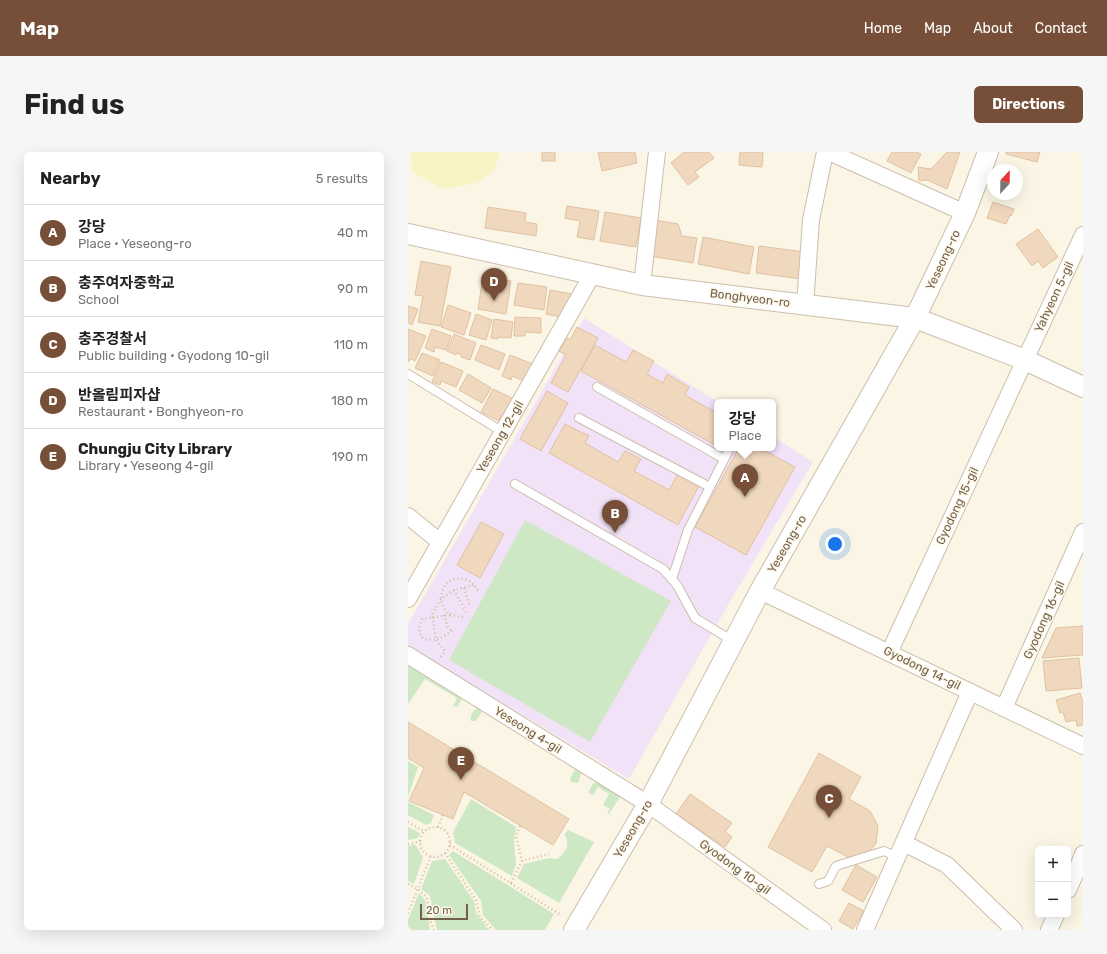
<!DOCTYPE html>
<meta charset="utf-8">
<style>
:root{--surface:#fff;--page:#f6f6f6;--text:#222;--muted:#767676;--line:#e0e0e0;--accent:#774e37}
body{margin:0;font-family:Rubik,"Noto Sans KR",sans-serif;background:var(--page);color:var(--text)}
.controls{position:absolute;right:12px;bottom:12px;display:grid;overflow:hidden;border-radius:6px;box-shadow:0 4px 16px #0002}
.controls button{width:36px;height:36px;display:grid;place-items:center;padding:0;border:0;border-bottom:1px solid var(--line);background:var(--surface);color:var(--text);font:20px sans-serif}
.compass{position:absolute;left:579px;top:12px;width:36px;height:36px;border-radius:50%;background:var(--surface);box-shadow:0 4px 16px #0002;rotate:22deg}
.scale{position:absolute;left:12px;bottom:10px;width:48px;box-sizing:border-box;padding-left:4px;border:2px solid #725f4c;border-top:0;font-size:11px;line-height:14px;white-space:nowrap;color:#725f4c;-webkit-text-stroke:3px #fef9eb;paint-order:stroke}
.you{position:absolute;left:427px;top:392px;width:14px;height:14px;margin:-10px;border:3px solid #fff;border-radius:50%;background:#1a73e8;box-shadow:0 0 0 6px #1a73e833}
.badge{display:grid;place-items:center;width:26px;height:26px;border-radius:50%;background:var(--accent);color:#fff;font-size:13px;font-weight:700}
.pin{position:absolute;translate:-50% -33px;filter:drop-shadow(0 1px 2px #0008)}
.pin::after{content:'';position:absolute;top:21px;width:14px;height:12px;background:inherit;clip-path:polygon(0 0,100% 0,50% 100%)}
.popup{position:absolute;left:306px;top:247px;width:62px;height:52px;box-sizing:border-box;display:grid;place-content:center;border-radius:6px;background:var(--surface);filter:drop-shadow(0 1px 3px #0005);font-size:13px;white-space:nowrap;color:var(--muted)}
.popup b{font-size:15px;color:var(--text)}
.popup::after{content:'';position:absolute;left:50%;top:100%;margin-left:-8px;border:8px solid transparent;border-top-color:var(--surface)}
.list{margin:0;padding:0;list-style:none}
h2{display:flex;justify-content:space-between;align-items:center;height:52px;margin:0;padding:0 16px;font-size:17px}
h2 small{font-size:13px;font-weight:400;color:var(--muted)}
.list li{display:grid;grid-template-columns:26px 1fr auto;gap:12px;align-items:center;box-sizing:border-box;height:56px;padding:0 16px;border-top:1px solid var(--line)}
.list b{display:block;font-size:15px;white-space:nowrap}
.list p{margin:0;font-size:13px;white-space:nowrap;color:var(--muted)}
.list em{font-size:13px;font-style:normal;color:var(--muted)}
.map{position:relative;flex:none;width:675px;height:778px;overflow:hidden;border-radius:6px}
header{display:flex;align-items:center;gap:24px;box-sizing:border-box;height:56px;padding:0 20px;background:var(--accent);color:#fff}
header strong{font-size:19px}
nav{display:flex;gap:22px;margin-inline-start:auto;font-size:14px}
.intro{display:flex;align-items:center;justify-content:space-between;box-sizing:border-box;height:96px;padding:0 24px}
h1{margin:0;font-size:28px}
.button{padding:10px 18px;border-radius:6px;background:var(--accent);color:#fff;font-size:14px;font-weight:700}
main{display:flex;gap:24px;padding:0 24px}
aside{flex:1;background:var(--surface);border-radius:6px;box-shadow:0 4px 16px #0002}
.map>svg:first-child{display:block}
</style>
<header>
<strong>Map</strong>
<nav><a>Home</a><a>Map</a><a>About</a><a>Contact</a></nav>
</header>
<div class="intro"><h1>Find us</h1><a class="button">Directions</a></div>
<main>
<aside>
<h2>Nearby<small>5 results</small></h2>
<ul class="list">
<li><span class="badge">A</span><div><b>강당</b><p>Place · Yeseong-ro</p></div><em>40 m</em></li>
<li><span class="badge">B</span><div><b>충주여자중학교</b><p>School</p></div><em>90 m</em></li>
<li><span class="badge">C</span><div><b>충주경찰서</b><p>Public building · Gyodong 10-gil</p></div><em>110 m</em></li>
<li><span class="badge">D</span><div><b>반올림피자샵</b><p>Restaurant · Bonghyeon-ro</p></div><em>180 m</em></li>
<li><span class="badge">E</span><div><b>Chungju City Library</b><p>Library · Yeseong 4-gil</p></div><em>190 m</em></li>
</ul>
</aside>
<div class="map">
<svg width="675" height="778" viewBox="0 0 675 778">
<rect width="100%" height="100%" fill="#fbf5e5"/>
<polygon fill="#f2e2f7" points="176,166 310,250 309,296 365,296 365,284 405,310 320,453 221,627 0,494 0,472"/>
<g fill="#cee8c5">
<polygon points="117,368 263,449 182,590 41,508"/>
<polygon points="0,509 55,544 50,554 45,555 49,546 17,527 0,552"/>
<path d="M 75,554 L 174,620 L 170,631 L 163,630 L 162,627 L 167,617 L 75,558 L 68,569 L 63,569 C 61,561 68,556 75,554 Z"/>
<polygon points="0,609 10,615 0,645"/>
<polygon points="189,630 215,640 201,662 199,661 202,657 195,653 201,642 190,635 185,643 180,641 185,632"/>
<polygon points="63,647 108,675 106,690 108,712 104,724 47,691 45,680"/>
<polygon points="0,650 26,663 23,671 18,673 0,663"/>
<polygon points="0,675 12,681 10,686 0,688"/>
<path d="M 160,678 L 186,690 L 151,751 L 109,726 L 116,712 L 141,706 L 149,707 C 158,700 161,695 158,684 L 156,683 Z"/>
<polygon points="7,692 15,706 6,732 0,729 0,694"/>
<polygon points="45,699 146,762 137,778 88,778 75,763 73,749 41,703"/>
<polygon points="37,707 66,749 68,761 81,778 29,778 22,744 13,737 24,709"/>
<polygon points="11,741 17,748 22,778 0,778 0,768"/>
</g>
<polygon fill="#f8f3c2" points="3,0 92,0 86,18 69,31 34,37 5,20 2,2"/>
<g fill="#efd8be" stroke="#e1c1a0">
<rect x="134" y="0" width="13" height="9"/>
<polygon points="190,0 227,0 229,11 194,19"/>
<polygon points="276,0 301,0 306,6 287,20 291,25 280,33 263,11"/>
<polygon points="332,0 355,0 354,15 331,13"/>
<polygon points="484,0 508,0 513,2 503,21 479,9"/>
<polygon points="539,0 552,0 539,37 519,28 511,29 510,15 523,17"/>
<polygon points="598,0 632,0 629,10 598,2"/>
<polygon points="585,50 606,57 603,64 602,63 598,72 579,66"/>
<polygon points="159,54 191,59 186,88 169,85 172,69 157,66"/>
<polygon points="80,55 118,61 117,70 129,72 128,84 77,76"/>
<polygon points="197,60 233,66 228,95 192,89"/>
<polygon points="247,68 270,72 274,84 289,86 285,111 242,104"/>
<polygon points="630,77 650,105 635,116 630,109 624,114 608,92"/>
<polygon points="295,85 346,95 341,122 290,112"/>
<polygon points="351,94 397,100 393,127 348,121"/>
<polygon points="13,109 43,115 32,174 10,170 15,144 7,143"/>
<polygon points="75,125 103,129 98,162 70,157"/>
<polygon points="110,131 139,135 136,158 106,153"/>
<polygon points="142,138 169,143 157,166 138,162"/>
<polygon points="40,153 63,161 56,183 33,175"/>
<polygon points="0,154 10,157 4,173 0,171"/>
<polygon points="68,162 84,168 78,188 61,183"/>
<polygon points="107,165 133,166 133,181 117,180 117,184 106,184"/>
<polygon points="86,167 105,170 103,186 90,185 90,187 83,186"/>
<polygon points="169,175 190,186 160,240 143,231 158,203 151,199 159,186 162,188"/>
<polygon points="0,177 18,184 7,209 3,207 0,210"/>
<polygon points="24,177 43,184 38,198 27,195 26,200 17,196"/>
<polygon points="46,182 68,191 62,208 53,205 54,203 49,201 48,203 39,199"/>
<polygon points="73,193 97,202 91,218 67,208"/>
<polygon points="187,193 218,210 225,198 246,209 239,222 255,231 259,222 281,235 277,243 309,261 309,294 173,219"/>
<polygon points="14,201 32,208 25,224 7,216"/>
<polygon points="102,203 127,213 120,231 104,224 103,228 94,224"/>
<polygon points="33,210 55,219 48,235 33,229 32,233 24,230"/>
<polygon points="60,222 83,236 74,251 51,238"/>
<polygon points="85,237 108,248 99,267 93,264 91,269 73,260"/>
<polygon points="139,239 160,251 133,299 112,287"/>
<polygon points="157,272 181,284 177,291 210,310 217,299 233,307 226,319 261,338 271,320 292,332 270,373 141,301"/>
<polygon points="331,296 352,296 387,315 338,403 287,375"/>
<polygon points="73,370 96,382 72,426 49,413"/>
<polygon points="675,474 675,503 634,506 648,476"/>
<polygon points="671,506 674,536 638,539 635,509"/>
<polygon points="672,541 675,550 675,573 669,574 668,568 658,570 655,560 652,561 648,548"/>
<polygon points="0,570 161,667 145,693 56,640 45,667 1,649 16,616 0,606"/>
<polygon points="411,601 453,625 441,647 462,659 470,674 468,691 459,703 442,706 419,694 404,720 360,695"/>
<polygon points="282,642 324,671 317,680 324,685 317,695 268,662"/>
<polygon points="448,713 469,725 455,750 434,738"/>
<polygon points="441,751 456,759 445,777 431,769"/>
</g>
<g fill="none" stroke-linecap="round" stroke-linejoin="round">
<g stroke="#ccbeac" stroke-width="10">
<g id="service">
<polyline points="0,222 95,280"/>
<polyline points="189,235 316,307"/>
<polyline points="171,266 302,335"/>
<polyline points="107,332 255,417 269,433 287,466 325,489"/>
<polyline points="264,427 280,378 322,296"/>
<polyline points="411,732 420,729 428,714 476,699 490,705"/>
</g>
</g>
<g stroke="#ccbeac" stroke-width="18">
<g id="minor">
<polyline points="421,0 557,61"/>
<polyline points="234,133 249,0"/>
<polyline points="397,153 403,68 417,0"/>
<polyline points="0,364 32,390"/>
<polyline points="352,439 675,594"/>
<polyline points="0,447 184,123"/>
<polyline points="481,501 675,83"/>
<polyline points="0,503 240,652 415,778"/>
<polyline points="596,556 675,380"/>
<polyline points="496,691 539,713 606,778"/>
<polyline points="660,738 669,718 675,702"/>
<polyline points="457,778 562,540"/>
<polyline points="641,778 648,763"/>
</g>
</g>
<g stroke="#ccbeac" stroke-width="22">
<g id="tertiary">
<polyline points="0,82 234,133 507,166 617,208 675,235"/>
<polyline points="166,778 240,652 352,439 507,166 557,61 580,0"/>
</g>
</g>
<g stroke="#d4bca2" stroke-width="2.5" stroke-dasharray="1 3" stroke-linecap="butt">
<polyline points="56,436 62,454"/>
<polyline points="46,438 58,460"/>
<polyline points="36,463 40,476 44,479"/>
<path d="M 42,463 L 14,467 L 11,476 L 13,485 C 28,492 34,485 47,477"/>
<path d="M 55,465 C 23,465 29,422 55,427 C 63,428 68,434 71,441"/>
<polyline points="33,505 37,499 28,488 24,462 33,447 46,438 66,433"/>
<polyline points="0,670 17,680"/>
<polyline points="112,674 108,684 114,709"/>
<polyline points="30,675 35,663"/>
<circle cx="27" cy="690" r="15"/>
<polyline points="0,692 13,689"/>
<polyline points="42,693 153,763"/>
<polyline points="37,701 68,748 72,765 85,778"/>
<polyline points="103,731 114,709 141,702"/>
<polyline points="0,732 10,737 19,746 22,768 26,778"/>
<polyline points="0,761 23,704"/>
</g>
<use href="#service" stroke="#fff" stroke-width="8"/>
<use href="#minor" stroke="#fff" stroke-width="16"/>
<use href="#tertiary" stroke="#fff" stroke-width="20"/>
</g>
<g text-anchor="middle" stroke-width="3" stroke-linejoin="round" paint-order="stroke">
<g font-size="12" fill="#725f4c" stroke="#fef9eb">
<text transform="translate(535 108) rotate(-65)" y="4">Yeseong-ro</text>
<text transform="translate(646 145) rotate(-65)" y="4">Yahyeon 5-gil</text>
<text transform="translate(342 146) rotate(7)" y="4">Bonghyeon-ro</text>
<text transform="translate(92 285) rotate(-60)" y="4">Yeseong 12-gil</text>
<text transform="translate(549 354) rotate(-65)" y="4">Gyodong 15-gil</text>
<text transform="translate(379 392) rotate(-60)" y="4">Yeseong-ro</text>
<text transform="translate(636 468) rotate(-66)" y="4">Gyodong 16-gil</text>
<text transform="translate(514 516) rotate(26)" y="4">Gyodong 14-gil</text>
<text transform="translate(120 578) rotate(32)" y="4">Yeseong 4-gil</text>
<text transform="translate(225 677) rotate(-60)" y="4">Yeseong-ro</text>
<text transform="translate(327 715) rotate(36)" y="4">Gyodong 10-gil</text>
</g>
</g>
</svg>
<div class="controls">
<button>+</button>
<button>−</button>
</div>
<svg class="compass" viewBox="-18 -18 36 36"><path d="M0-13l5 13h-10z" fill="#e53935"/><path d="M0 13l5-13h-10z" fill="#767676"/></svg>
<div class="scale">20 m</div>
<div class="you"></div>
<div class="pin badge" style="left:337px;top:345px">A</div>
<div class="popup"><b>강당</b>Place</div>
<div class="pin badge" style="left:207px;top:381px">B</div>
<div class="pin badge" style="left:421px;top:666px">C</div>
<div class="pin badge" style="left:86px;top:149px">D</div>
<div class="pin badge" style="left:53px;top:628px">E</div>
</div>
</main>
